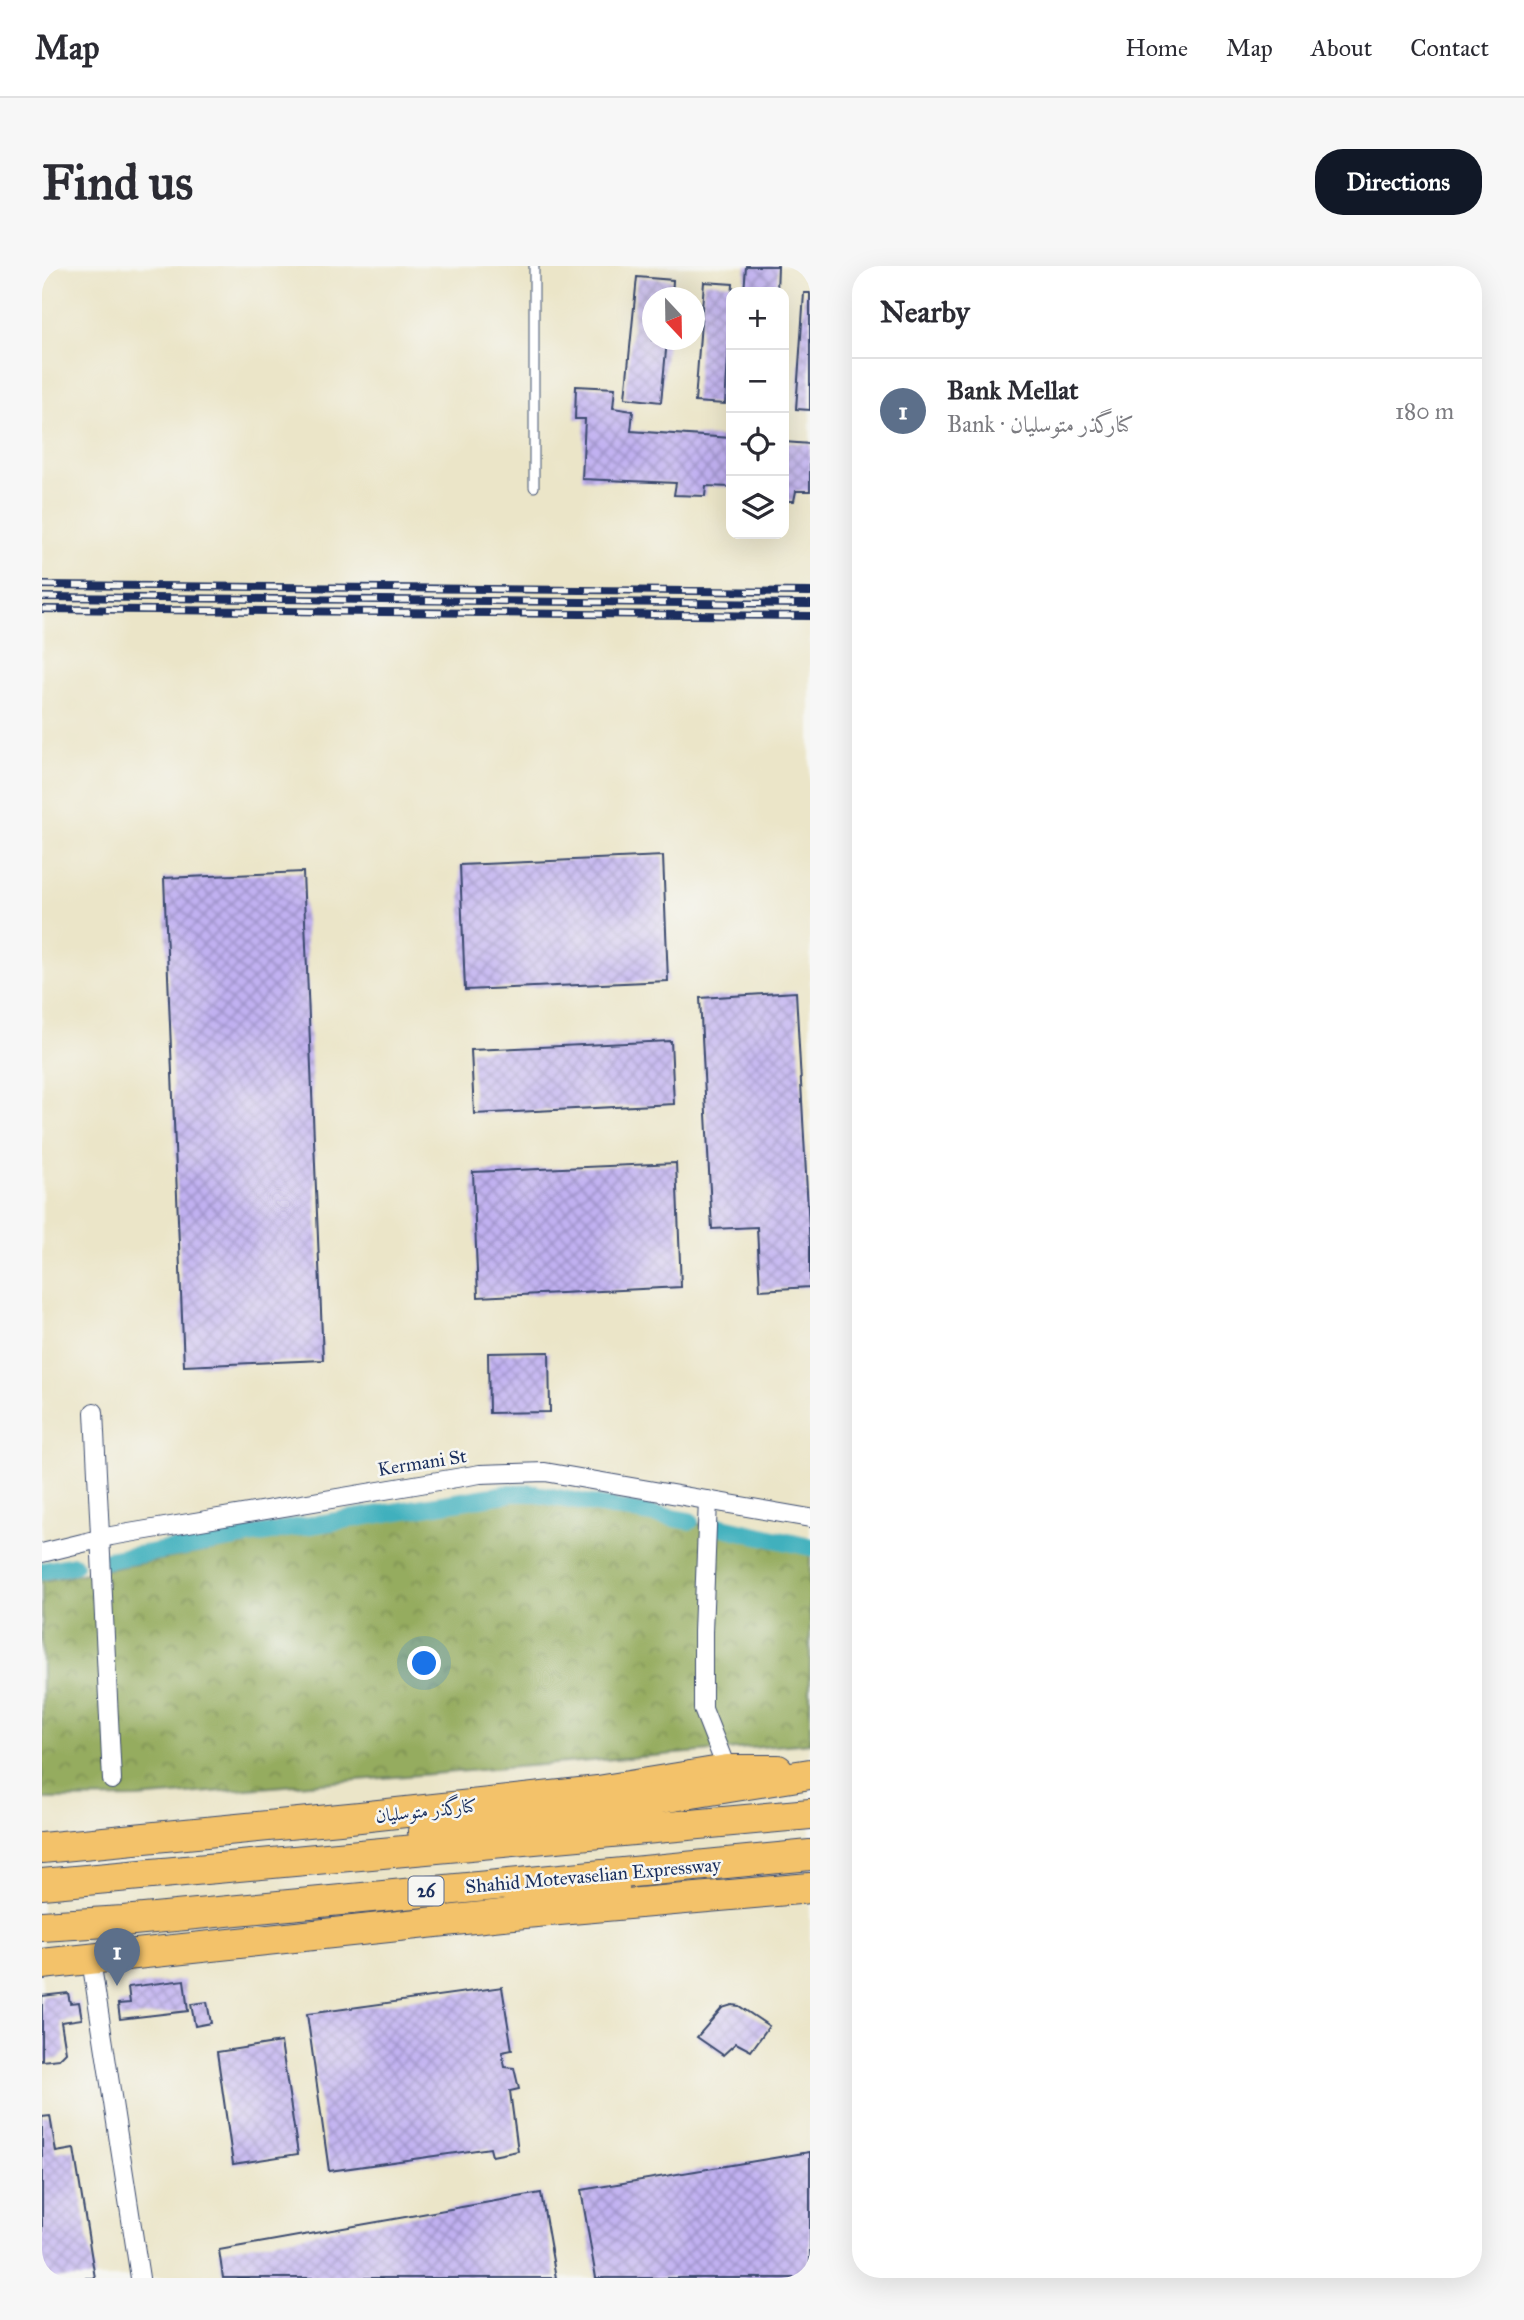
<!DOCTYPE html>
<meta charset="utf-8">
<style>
:root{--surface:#fff;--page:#f7f7f7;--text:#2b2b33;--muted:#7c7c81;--line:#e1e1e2;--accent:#111827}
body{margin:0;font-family:"IM FELL Great Primer",Amiri,serif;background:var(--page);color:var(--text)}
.controls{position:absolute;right:21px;top:21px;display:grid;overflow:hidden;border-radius:14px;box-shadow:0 7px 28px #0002}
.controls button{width:63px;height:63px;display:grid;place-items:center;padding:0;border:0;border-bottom:2px solid var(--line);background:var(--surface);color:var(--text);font:35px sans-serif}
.compass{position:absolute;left:600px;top:21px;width:63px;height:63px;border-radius:50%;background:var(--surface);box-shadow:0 7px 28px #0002;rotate:158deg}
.you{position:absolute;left:383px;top:1398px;width:24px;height:24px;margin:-18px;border:5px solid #fff;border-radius:50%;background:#1a73e8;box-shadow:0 0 0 10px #1a73e833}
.badge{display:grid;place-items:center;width:46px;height:46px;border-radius:50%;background:var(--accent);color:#fff;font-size:23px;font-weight:700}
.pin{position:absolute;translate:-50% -58px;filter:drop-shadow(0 2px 4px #0008)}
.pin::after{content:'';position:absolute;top:37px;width:24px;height:21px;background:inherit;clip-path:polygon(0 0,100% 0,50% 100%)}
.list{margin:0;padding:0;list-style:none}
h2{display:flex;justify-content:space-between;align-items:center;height:91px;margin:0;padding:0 28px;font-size:30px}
h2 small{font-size:23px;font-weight:400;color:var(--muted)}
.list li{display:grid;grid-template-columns:46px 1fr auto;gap:21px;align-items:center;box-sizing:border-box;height:105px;padding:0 28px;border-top:2px solid var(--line)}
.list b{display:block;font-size:26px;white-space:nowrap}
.list p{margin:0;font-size:23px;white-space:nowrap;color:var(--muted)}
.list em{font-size:23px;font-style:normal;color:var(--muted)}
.icon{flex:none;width:38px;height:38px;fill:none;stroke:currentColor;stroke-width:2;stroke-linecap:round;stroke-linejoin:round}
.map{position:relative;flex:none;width:768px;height:2012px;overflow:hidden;border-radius:28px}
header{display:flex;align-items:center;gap:42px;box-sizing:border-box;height:98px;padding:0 35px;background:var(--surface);border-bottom:2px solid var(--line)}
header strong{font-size:33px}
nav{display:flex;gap:38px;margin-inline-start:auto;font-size:24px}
.intro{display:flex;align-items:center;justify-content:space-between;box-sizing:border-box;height:168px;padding:0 42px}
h1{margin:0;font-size:49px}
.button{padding:18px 32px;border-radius:28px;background:var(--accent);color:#fff;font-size:24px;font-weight:700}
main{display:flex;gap:42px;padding:0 42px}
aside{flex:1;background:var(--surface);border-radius:28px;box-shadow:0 7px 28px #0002}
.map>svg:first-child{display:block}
</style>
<header>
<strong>Map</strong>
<nav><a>Home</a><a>Map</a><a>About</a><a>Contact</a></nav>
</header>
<div class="intro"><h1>Find us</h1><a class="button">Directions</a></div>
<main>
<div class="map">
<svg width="768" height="2012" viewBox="0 0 768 2012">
<defs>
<pattern id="forest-crowns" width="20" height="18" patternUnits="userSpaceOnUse" patternTransform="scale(1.75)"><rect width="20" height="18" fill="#95ac5e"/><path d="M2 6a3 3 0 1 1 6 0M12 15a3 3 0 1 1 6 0" fill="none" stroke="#798c51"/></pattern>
<pattern id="building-cross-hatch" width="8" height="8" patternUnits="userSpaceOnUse" patternTransform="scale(1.75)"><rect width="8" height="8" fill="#c1b1f1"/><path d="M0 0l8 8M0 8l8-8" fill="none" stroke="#9c90c6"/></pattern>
</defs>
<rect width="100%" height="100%" fill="#f6f6f2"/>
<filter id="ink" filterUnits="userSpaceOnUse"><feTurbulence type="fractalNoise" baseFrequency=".0143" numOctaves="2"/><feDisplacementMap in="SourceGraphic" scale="14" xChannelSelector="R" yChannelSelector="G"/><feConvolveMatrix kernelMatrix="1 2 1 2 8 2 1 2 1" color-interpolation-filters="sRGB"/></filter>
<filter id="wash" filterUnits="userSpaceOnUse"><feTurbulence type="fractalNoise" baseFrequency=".00686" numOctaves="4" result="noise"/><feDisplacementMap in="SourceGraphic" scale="28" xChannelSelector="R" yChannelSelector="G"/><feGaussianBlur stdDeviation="1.57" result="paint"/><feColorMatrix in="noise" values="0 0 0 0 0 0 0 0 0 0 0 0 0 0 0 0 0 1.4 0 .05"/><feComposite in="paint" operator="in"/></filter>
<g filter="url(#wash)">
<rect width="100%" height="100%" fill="#ebe5c8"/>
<polygon fill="url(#forest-crowns)" stroke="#586e5e" stroke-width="2" points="473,1230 768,1275 768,1477 95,1532 0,1533 0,1315"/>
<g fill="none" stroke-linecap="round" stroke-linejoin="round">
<g stroke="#41b0bd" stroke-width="18">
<polyline points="676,1260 768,1281"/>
<polyline points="238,1264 470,1227 488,1227 648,1255"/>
<polyline points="59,1295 231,1266"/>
<polyline points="0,1305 32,1299"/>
</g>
</g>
<g id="blocks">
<g fill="url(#building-cross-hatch)">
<polygon points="704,0 736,0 735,26 702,26"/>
<polygon points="595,11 631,14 630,32 610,32 610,74 625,74 619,136 583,132"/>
<polygon points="662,16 691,18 683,138 653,136"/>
<polygon points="762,27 768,27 768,144 754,143"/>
<polygon points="534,120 573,122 571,142 591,145 589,165 689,172 689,221 664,220 663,230 632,229 634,217 540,213 543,153 533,153"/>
<polygon points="742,176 768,178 768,225 754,225 752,235 742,235"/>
<polygon points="621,590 626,715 423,724 418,599"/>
<polygon points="261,606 281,1094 142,1100 122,612"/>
<polygon points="754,726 768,980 768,1021 718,1024 715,961 670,963 658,732"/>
<polygon points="629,775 632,838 432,848 429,784"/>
<polygon points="634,897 639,1021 436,1031 431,906"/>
<polygon points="507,1086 508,1146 447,1147 446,1087"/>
<polygon points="142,1714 146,1745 78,1753 76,1738 88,1737 86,1721"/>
<polygon points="460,1721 470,1784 460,1786 463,1801 472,1802 477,1823 468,1825 476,1885 450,1890 448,1882 287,1905 265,1748"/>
<polygon points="26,1727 28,1737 37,1736 40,1753 19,1756 24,1786 17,1793 0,1795 0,1730"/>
<polygon points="165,1736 169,1757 153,1760 149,1738"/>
<polygon points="690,1739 697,1740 727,1760 709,1785 694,1777 681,1789 655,1771 680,1742"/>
<polygon points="239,1776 256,1888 191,1898 175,1786"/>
<polygon points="8,1850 14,1886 32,1883 53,2012 0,2012 0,1851"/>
<polygon points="768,1886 768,2012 554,2012 539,1924"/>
<polygon points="499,1927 514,2012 181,2012 177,1984"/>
</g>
</g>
</g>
<g filter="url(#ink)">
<use href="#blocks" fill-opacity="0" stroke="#3a4a6e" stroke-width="2"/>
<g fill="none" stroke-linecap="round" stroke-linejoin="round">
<g stroke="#3a4a6e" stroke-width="11">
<polyline id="service" points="492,221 492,0"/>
</g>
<g stroke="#3a4a6e" stroke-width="20">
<g id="minor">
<polyline points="52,1146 70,1514"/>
<polyline points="666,1234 661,1366 661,1443 685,1504"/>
<polyline points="0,1287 69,1270 438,1208 503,1206 768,1252"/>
<polyline points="49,1694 98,2012"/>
</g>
</g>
<g stroke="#3a4a6e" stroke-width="32">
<g id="primary">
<polyline points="0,1582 318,1551 556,1525 685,1504 736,1504"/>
<polyline points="0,1698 460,1649 768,1622"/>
</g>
</g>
<g stroke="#3a4a6e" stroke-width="32">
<g id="trunk">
<polyline points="381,1565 588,1537 768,1508"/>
<polyline points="0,1618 768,1548"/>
<polyline points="460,1649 572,1623"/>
<polyline points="0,1660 81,1655 768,1589"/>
</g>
</g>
<use href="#service" stroke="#fff" stroke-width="9"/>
<use href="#minor" stroke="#fff" stroke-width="18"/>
<use href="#primary" stroke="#f3c26a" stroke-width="30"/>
<use href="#trunk" stroke="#f3c26a" stroke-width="30"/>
<g stroke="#1b2f5e" stroke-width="8">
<g id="rail">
<polyline points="0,319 768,326"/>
<polyline points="0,331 768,338"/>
<polyline points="0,343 768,350"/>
</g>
</g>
<use href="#rail" stroke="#f6f6f2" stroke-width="5" stroke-dasharray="16" stroke-linecap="butt"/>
</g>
</g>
<g text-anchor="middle" stroke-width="5" stroke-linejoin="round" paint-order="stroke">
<rect fill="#f6f6f2" stroke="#5d6b8a" stroke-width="2" x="366.5" y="1610.5" width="35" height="29" rx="5"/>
<g font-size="18" font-weight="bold" fill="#1b2f5e">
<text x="384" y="1631">26</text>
</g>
<g font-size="19" fill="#1b2f5e" stroke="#f6f6f2">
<text transform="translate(380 1196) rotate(-9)" y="7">Kermani St</text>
<text transform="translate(384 1544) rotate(-6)" y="7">کنارگذر متوسلیان</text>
<text transform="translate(551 1609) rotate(-5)" y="7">Shahid Motevaselian Expressway</text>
</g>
</g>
</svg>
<div class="controls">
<button>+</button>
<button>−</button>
<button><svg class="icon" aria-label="locate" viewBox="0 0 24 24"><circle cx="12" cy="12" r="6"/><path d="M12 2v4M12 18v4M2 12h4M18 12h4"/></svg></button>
<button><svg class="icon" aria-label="layers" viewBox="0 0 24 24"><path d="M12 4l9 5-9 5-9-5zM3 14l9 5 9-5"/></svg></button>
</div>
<svg class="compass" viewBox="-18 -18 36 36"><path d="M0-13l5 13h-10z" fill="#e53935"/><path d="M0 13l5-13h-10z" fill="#7c7c81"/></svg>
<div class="you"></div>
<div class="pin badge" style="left:75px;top:1720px;background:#5c6f8a">1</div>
</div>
<aside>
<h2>Nearby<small></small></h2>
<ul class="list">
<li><span class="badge" style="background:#5c6f8a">1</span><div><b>Bank Mellat</b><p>Bank · کنارگذر متوسلیان</p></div><em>180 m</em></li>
</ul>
</aside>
</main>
